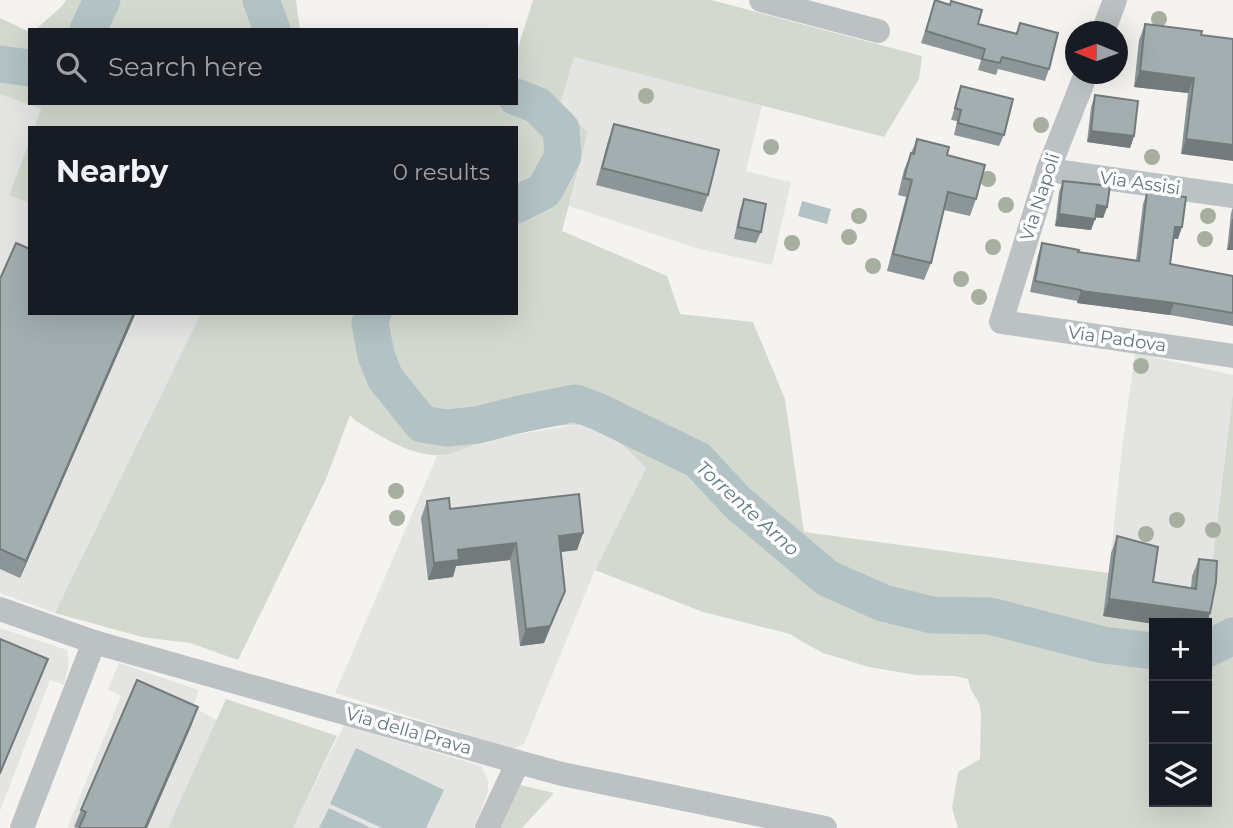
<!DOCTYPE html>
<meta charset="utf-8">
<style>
:root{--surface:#171b24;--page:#242831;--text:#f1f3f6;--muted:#9ea1a6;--line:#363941}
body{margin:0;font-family:Montserrat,sans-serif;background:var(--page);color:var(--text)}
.controls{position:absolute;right:21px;bottom:21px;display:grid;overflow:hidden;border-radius:0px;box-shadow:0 7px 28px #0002}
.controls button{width:63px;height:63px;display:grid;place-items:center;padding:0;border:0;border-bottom:2px solid var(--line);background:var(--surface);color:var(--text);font:35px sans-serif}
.compass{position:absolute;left:1065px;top:21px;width:63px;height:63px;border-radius:50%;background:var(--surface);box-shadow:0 7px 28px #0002;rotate:271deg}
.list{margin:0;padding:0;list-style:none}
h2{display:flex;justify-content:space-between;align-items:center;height:91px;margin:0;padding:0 28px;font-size:30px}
h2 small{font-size:23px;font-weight:400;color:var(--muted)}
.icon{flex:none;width:38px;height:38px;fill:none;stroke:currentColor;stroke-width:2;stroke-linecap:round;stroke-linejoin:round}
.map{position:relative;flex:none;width:1233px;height:828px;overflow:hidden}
.search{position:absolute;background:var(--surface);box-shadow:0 7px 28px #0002;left:28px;top:28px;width:490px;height:77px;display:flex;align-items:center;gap:18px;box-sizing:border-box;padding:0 24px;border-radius:0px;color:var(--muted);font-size:26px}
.panel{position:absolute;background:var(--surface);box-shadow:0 7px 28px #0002;left:28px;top:126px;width:490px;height:189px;border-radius:0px}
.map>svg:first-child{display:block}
</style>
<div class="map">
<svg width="1233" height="828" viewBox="0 0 1233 828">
<rect width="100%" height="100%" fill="#f4f3ef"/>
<g fill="#e4e5e3">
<polygon points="574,57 762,105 746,171 791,182 772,265 699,249 569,206 588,134 560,105"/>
<polygon points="0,94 41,109 34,128 30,128 30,139 9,194 30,203 30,313 201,313 55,613 0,593"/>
<polygon points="1135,353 1233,375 1233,392 1205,623 1154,624 1103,616 1109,573 1122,448"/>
<polygon points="576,425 594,427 610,435 630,451 646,468 595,570 524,744 512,749 335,693 437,456 513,435"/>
<polygon points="0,628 67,650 69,663 64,685 50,680 0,811"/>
<polygon points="119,663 199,690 193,707 217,720 168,828 67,828 121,696 108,689"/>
<polygon points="344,725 481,766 488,779 488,792 474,828 293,828"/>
</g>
<g fill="#d3d9cf">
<polygon points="66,0 296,0 300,30 35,30 62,6"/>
<path d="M 533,0 L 711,0 L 922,56 L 919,79 L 884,137 L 574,57 L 560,105 L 588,133 L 562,231 L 667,276 L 680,314 L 753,322 L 785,399 L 804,532 L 1109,573 L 1103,616 L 1154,624 L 1154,802 L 1207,802 L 1207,623 L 1205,623 L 1233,392 L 1233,828 L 958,828 L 952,808 L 958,772 L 980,759 L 981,713 L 979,703 L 971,690 L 968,679 L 955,676 L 916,675 L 869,667 L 823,653 L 803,642 L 790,634 L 703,612 L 595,570 L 646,468 C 631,453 616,436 596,428 C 570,417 502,438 475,445 C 463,449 446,457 433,455 C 403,452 381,436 356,421 L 350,415 L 326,479 L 238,660 L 190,643 L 142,637 L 55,613 L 201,313 L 516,313 L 516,128 L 34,128 L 41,109 L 0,94 L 0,18 L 30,32 L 30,103 L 516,103 L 516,54 Z"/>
<polygon points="30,139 30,203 9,195"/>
<polygon points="226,699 337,736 293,828 168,828"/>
<polygon points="516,784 554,793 522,828 495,828"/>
</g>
<g fill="#b3c2c4">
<polygon points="802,201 831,209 827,224 798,216"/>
<polygon points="356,748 444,790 426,828 382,828 330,804"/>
<polygon points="329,808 371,828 319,828"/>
</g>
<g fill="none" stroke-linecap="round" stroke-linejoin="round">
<g stroke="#b3c2c4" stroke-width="37">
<polyline points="261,0 272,30"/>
<polyline points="88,30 102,0"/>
<polyline points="0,64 30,68"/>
<polyline points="516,97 537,105 561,129 563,156 544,191 516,205"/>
<polyline points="373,313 370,323 376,355 385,378 422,424 446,428 477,425 516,415 575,403 597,411 698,460 738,503 827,578 883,603 932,615 990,616 1103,645 1154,651"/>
<polyline points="1207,649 1233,636"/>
</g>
<g stroke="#bcc2c4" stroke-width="24">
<polyline points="761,0 878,31"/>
<polyline points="1103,32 1115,0"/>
<polyline points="1086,74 1048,170 1001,322 1233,356"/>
<polyline points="1048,170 1233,196"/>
<polyline points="0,609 94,642 518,762 562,774 825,828"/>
<polyline points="22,828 94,642"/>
<polyline points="487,828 518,762"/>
</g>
</g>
<g fill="#a7afa1">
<circle cx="1159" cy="19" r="8"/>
<circle cx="646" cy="96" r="8"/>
<circle cx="1041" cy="125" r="8"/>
<circle cx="771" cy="147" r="8"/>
<circle cx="1152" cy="157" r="8"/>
<circle cx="988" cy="179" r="8"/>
<circle cx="1006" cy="205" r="8"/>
<circle cx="859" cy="216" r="8"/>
<circle cx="1208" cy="216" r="8"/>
<circle cx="849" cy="237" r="8"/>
<circle cx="1205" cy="239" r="8"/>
<circle cx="792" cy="243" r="8"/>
<circle cx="993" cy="247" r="8"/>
<circle cx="873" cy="266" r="8"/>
<circle cx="961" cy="279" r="8"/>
<circle cx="979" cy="297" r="8"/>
<circle cx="1141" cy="366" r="8"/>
<circle cx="396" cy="491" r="8"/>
<circle cx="397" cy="518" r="8"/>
<circle cx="1177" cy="520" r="8"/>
<circle cx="1213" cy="530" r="8"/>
<circle cx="1146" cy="534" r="8"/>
</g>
<g fill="#8c9698">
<polygon points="935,0 978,24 1016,33 1020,23 1049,69 1045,81 998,69 996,75 978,70 981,60 921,43"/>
<polygon points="1145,24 1201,35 1233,39 1181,154 1188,93 1134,87 1139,40"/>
<polygon points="961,86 1004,135 999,146 954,135 957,121 951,120"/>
<polygon points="1095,95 1134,136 1130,148 1087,142 1091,107"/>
<polygon points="614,124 708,195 702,212 596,185 608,141"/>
<polygon points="917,139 947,155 976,199 970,216 944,210 931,263 924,280 887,271 906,197 898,195 904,170"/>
<polygon points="1063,181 1107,207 1103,218 1095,217 1091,230 1055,226 1059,192"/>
<polygon points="1147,192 1178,239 1173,238 1170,264 1233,287 1233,326 1170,315 1077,303 1077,301 1030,292 1038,255 1042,243 1078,252 1136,260 1143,204"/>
<polygon points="744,199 761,232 756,243 734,239 740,210"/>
<polygon points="1233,207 1233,250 1227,250 1231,213"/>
<polygon points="0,279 30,313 135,313 20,578 0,569"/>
<polygon points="427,501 450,509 583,533 577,550 561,552 565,591 544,643 520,646 510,560 456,566 453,577 428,580 421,518"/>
<polygon points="1117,536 1153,582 1191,589 1192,576 1199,559 1210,613 1207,623 1154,624 1103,616 1111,553"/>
<polygon points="192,724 147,828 77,828 74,827 81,810"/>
</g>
<g fill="#727a7c">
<polygon points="1140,71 1194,78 1188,93 1134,87"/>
<polygon points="1091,131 1134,136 1130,148 1087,142"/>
<polygon points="1186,139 1233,145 1233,161 1181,154"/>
<polygon points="1097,205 1107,207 1103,218 1093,217"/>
<polygon points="1059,214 1095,219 1091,230 1055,226"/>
<polygon points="1175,227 1182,227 1178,239 1170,238"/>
<polygon points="1231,238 1233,238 1233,250 1227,250"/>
<polygon points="1081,291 1174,303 1170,315 1077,303"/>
<polygon points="134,313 135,313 135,315 20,578 26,561"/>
<polygon points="583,533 577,550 553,553 559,536"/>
<polygon points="516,543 510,560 456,566 453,577 428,580 434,563 458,550"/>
<polygon points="565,591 544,643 520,646 526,629"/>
<polygon points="1109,599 1210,613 1207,623 1154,624 1103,616"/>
<polygon points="48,659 41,676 0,775 0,773"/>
<polygon points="198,707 192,724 147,828 145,828"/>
</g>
<g fill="#a3aeb1" stroke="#727a7c" stroke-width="2">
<polygon points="935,0 950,5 951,1 982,10 978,24 1017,34 1020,23 1058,33 1049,69 1002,57 1000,63 982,59 985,49 926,31"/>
<polygon points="1145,24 1202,31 1201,35 1233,39 1233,145 1186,139 1194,78 1140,71"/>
<polygon points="961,86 1013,99 1004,135 958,123 961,110 955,108"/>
<polygon points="1095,95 1138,101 1134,136 1091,131"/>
<polygon points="614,124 719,150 708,195 602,168"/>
<polygon points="917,139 949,147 947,155 985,165 976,199 948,192 931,263 893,254 912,180 904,178 911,153 914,154"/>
<polygon points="1063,181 1110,186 1107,207 1097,205 1095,219 1059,214"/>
<polygon points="1147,192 1186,197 1182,227 1175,227 1170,264 1233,276 1233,313 1174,303 1081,291 1081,290 1035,281 1042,243 1079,250 1078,252 1139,261"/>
<polygon points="744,199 766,204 761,232 738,227"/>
<polygon points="1233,219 1233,238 1231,238"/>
<polygon points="16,243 30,249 30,313 134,313 26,561 0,549 0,279"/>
<polygon points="579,494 583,533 559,536 565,591 550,626 526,629 516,543 458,550 459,560 434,563 427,501 449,498 450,509"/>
<polygon points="1117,536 1158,547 1153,582 1196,589 1199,559 1217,561 1216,582 1210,613 1109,599"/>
<polygon points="0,639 48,659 0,773"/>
<polygon points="137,680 198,707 145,828 79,828 86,812 81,810"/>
</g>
<g text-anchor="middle" stroke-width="7" stroke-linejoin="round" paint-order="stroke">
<g font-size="18" fill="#627781" stroke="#fff">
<text transform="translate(1140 183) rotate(8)" y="6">Via Assisi</text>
<text transform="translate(1040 197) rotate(-72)" y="6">Via Napoli</text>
<text transform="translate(1117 339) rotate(8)" y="6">Via Padova</text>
<text transform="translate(409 731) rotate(16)" y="6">Via della Prava</text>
</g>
<g font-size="19" font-style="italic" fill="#5e797f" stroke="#fff">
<text transform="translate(748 508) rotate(42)" y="7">Torrente Arno</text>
</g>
</g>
</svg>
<div class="controls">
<button>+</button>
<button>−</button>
<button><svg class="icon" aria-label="layers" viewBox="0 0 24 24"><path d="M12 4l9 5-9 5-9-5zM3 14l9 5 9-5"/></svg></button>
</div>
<svg class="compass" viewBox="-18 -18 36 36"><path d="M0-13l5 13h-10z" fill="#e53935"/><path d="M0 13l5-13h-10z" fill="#9ea1a6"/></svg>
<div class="search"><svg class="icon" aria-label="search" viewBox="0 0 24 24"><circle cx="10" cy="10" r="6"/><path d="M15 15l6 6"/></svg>Search here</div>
<section class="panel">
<h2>Nearby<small>0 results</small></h2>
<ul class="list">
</ul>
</section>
</div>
